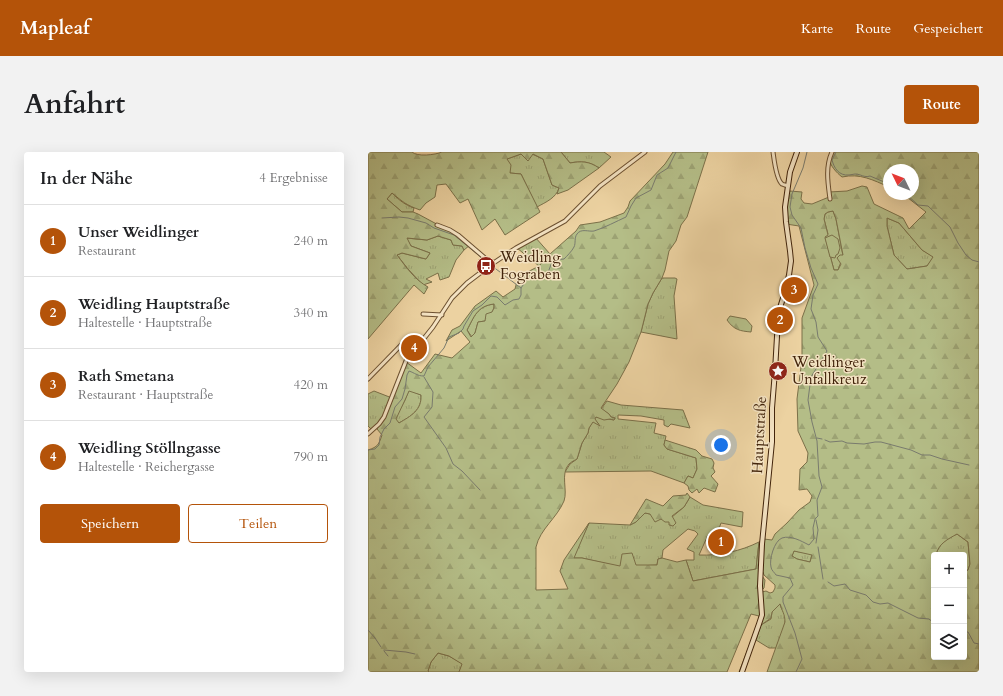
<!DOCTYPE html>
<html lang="de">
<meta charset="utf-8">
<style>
:root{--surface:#fff;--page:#f2f2f2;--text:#202124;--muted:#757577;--line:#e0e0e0;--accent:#b45309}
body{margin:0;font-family:Cardo,serif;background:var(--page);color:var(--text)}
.controls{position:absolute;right:12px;bottom:12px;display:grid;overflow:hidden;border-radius:4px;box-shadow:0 4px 16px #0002}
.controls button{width:36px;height:36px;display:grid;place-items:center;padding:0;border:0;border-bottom:1px solid var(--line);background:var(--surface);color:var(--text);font:20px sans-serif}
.compass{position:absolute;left:515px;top:12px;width:36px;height:36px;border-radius:50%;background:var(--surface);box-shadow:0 4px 16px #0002;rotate:313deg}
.you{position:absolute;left:353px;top:293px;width:14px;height:14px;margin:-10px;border:3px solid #fff;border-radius:50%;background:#1a73e8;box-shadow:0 0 0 6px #1a73e833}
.badge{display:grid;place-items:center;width:26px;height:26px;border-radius:50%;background:var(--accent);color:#fff;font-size:13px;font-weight:700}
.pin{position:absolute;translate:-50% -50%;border:2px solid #fff;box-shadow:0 1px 4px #0006}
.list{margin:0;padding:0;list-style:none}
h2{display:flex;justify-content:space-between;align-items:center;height:52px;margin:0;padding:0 16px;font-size:17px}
h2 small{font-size:13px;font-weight:400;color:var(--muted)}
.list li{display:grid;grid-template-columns:26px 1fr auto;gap:12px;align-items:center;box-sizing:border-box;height:72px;padding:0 16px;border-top:1px solid var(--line)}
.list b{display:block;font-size:15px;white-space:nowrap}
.list p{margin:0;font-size:13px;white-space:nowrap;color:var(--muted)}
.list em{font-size:13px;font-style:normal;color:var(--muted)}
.actions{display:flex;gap:8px;padding:12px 16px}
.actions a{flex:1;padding:9px 0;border:1px solid var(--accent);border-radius:4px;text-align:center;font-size:14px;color:var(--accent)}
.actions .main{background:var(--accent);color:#fff}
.icon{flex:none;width:22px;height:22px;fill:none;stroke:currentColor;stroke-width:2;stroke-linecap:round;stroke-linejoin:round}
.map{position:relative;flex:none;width:611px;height:520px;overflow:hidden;border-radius:4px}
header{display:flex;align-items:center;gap:24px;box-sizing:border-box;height:56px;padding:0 20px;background:var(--accent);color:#fff}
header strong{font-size:19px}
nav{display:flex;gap:22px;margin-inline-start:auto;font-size:14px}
.intro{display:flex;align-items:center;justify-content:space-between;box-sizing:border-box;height:96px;padding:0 24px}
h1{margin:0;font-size:28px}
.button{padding:10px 18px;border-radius:4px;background:var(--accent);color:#fff;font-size:14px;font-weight:700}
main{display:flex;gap:24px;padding:0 24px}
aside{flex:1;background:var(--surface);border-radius:4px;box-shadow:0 4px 16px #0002}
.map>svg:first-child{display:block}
</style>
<header>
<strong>Mapleaf</strong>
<nav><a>Karte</a><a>Route</a><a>Gespeichert</a></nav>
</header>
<div class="intro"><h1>Anfahrt</h1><a class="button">Route</a></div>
<main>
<aside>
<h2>In der Nähe<small>4 Ergebnisse</small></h2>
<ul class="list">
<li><span class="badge">1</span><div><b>Unser Weidlinger</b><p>Restaurant</p></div><em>240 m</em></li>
<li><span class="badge">2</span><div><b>Weidling Hauptstraße</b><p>Haltestelle · Hauptstraße</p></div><em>340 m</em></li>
<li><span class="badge">3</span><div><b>Rath Smetana</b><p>Restaurant · Hauptstraße</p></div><em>420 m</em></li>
<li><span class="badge">4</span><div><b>Weidling Stöllngasse</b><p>Haltestelle · Reichergasse</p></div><em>790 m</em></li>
</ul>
<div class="actions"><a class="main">Speichern</a><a>Teilen</a></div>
</aside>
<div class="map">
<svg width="611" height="520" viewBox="0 0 611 520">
<defs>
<pattern id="grass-tufts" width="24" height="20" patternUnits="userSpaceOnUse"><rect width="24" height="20" fill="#b4bd87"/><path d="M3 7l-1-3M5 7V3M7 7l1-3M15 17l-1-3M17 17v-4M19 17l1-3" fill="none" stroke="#9ca273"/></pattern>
<pattern id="forest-firs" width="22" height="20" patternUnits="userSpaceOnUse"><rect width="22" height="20" fill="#b4bd87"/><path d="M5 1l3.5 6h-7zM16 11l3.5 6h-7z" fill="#9ca273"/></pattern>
</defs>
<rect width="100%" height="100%" fill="#ecd2a1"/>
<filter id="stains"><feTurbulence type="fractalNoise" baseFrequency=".005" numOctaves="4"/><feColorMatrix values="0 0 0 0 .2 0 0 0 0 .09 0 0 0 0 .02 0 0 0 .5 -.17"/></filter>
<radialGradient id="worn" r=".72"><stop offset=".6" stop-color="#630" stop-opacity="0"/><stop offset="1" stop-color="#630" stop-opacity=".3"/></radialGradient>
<g fill="url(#grass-tufts)" stroke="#7b7049">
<path d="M 193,0 L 236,0 L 243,5 L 231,16 C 221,9 213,9 202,11 Z"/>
<path d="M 153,2 L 164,2 L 175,7 L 184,33 L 191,36 C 188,46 178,50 169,55 L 153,22 L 142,21 L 139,7 Z"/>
<path d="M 24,41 C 31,48 37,53 46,56 L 45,60 L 34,60 L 19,47 Z"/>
<polygon points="465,59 468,67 475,104 470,118 466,118 457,85 460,82 456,67 457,62 460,60"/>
<polygon points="519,66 531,71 554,98 566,105 559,114 539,117 526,103 519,74"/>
<polygon points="70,84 83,88 85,93 94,94 96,98 88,108 81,125 72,128 70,121 58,127 64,130 55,133 40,117 29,103 34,101 58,107 62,101 43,94 38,86 59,88"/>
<polygon points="167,85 182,102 171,114 149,96"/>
<polygon points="294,126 307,126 309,127 306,144 309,187 273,180 280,152 285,141"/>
<path d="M 126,152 C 127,159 121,164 117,169 L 110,170 L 107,181 L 104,185 L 99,178 C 106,165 109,154 126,152 Z"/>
<path d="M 41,238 L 53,243 C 54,258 43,264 31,271 L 27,267 L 37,248 Z"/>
<polygon points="6,239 24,246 20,259 14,271 3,277 0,274 0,242"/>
<polygon points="239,249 253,253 315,258 322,276 303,272 300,275 296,273 296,268 273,264 250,263 250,267 288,271 286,281 298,284 296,293 299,297 328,306 329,317 325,326 320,324 316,331 283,319 197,320 202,312 209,307 214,291 220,281 221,276 225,269 231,272 226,267 228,265 246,268 247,266 243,265 241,262 233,257"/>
<path d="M 322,345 L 335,353 L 375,360 L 374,375 L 353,371 L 348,385 L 340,383 L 331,403 C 351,404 373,399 391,390 L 388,417 L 325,429 L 318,408 L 326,408 L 326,400 L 319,397 L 330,382 L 327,379 L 320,377 L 295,398 L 294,406 L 290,407 L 289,413 L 253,415 L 214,406 L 205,406 L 221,371 L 262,373 L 268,370 L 277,361 L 282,362 L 293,367 L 304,365 L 316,355 Z"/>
<path d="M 589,382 L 600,390 L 602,412 L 600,418 L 596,421 L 596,403 L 568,403 C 570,392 580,386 589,382 Z"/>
<polygon points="426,399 444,402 442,410 429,407 424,404"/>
<path d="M 412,452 C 413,457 416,460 417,464 C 419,471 411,488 408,496 L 401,496 L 388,488 L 393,473 L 403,467 L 404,460 Z"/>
<polygon points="70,501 81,504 95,512 91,520 61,520 60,519 63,510"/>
</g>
<g fill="url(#forest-firs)" stroke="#7b7049" fill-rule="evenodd">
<path d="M 0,0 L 44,0 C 49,5 67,3 74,0 L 193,0 L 202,11 C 213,9 221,9 231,16 L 200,38 L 189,42 L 191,36 L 184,33 L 175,7 L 165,2 L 160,9 L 153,2 L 139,7 L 143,13 L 142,21 L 153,22 L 172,60 L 137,83 L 127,67 L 114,78 L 100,47 L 92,51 L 78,32 L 69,33 L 67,45 L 58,51 L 52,58 C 38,53 35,50 24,41 L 19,47 L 34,60 L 45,60 L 50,62 L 89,83 L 102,93 L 96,98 L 94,94 L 85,93 L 83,88 L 70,84 L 59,88 L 39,86 L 43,94 L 62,101 L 58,107 L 34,101 L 29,103 C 38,115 47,128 60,135 L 56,142 L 46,133 L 0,187 Z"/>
<path d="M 305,0 L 340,0 L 319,65 L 313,73 L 308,89 L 301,99 L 297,118 L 294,126 L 285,141 L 280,152 L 273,180 L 261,210 L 249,232 L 233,256 L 241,262 L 243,265 L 247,266 L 246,268 L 242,267 L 236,268 L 228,265 L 227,267 L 232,274 L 225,270 L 221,276 L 220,281 L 214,291 L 209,307 C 207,308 203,310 201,312 C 192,322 200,338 196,349 C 189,366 172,377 168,395 L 168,438 L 200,437 L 192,419 L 196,408 L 221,371 L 206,406 L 214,406 L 252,414 L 254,402 L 264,401 L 268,413 L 289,413 L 290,407 L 294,406 L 309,410 L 318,408 L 325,429 L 388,417 L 391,390 L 396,387 L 404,388 L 407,382 L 419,371 L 431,358 L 442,350 L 444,344 L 439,337 L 431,338 L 432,317 L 439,310 L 440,301 L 430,279 L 429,247 L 434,207 L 434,166 L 446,133 L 431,74 L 418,72 L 419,46 L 422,39 L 434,40 L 433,47 L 436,51 L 444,52 L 461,45 L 461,40 L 479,39 L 494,34 L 499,35 L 506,52 L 535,66 L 541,77 L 558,60 L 535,42 L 545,42 L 545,18 L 521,18 L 521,35 C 505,28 492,21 474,25 C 469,21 461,13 462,7 C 462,4 464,2 465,0 L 611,0 L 611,520 L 399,520 L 417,470 C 417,462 414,459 412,452 L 404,460 L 403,466 L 393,473 L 375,520 L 371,520 L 390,471 L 391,464 L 383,462 L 359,520 L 91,520 L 94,512 L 81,504 L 70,501 L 63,510 L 60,519 L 61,520 L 0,520 L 0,298 C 10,295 11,292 14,283 L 9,277 C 23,259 30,231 38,210 L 53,221 L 67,202 L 84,206 L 102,190 L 93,179 L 78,189 L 84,178 L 92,174 L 107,154 L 128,139 L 135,145 L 147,137 L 150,125 L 171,114 L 182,102 L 208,79 L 212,73 L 232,70 L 256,61 L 260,55 L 262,49 L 297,12 ZM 465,59 L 468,67 L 475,103 L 472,103 L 469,106 L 473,112 L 470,118 L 466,118 L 457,85 L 460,83 L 456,67 L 457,62 L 460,60 ZM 519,66 L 531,71 L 554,98 L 565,105 L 559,114 L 539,117 L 526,103 L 519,74 ZM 126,152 L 126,156 L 124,160 L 118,162 L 117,169 L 110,170 L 107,181 L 103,185 L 99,178 C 106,165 109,154 126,152 ZM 41,239 L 53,243 C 54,258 43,264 31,271 L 28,267 L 37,248 ZM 589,382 L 600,390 L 602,412 L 600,418 L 596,421 L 596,505 L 566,505 L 566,403 L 568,403 C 570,392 580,387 589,382 ZM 426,399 L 444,403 L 442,410 L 429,407 L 424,404 ZM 394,419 L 395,420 L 396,423 L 407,433 L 407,436 L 405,440 L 402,441 L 398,439 L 394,440 L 394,438 L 396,436 L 397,428 L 394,424 Z"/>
<path d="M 362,164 L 378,167 L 384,174 L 383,180 C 372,179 366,178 359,168 Z"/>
<polygon points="297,288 328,298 334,304 344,307 346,311 345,316 347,320 343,324 350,332 347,340 336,336 331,341 329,337 324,341 321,338 320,334 316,331 320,324 325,326 329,317 328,306 299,297 296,293"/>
<polygon points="319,341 322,345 316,355 304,364 308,371 305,374 301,373 301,370 297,370 293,367 287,370 282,362 277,361 268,370 262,373 278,347 295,354 305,344 318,343"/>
</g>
<polygon fill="#b4bd87" stroke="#7b7049" points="464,83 470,87 472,96 470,102 468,103 467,106 462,105 457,86"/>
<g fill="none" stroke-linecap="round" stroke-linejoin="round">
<g stroke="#797b6e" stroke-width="1">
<path d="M 468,0 L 464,8 C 466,16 471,24 481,23 C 483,23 485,22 487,22 C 493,22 496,26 502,24 L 521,32"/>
<polyline points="538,42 550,53 560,54 582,75 590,91 598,103 604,108 611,110"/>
<polyline points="14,66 31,65 40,66 58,71 66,76 86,83 120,111"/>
<polyline points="124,114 153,136"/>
<polyline points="56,225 65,240 64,255 56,265 78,296 85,312 94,319 112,338"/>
<polyline points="449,286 454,287"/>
<polyline points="457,288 462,290 474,289 479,291 496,292 507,290 513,290 543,298 554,303 562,303 574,307 601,313"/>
<path d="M 0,298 L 7,297 L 11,293 L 12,285 L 16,277 L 22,271 L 27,255 L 34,247 L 37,237 L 39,223 L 41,219 C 47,221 49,224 56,224 L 60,215 L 76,196 L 81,185 L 91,181 L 95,177 L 96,174 L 105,159 L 114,153 L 123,144 L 129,145 L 137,153 L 145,148 L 151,147 L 153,143 L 153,136 L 160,126 L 165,125 L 171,127 L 179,123 L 184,110 L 186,108 L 196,107 C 199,104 204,99 206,95 C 208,91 206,86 209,82 C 213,76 221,80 226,79 C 236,76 249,69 258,65 L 263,54 L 268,46 L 283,38 L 289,23 L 300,16 L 308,0"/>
<polyline points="448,368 450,378 448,391"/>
<polyline points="450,395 455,427"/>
<polyline points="460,430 466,434 477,432 482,438 498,443 505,450 512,452 520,451 550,466 561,467 566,471"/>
<polyline points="0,478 7,486 13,495"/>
<polyline points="596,480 600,480 606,491 611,492"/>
<polyline points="16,498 38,500 47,502"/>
<polyline points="16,499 20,504"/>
<path d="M 428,520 L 434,507 L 427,481 L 415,450 L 415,445 L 425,433 L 422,426 L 408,423 C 407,421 403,418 403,415 C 401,408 406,389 414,386 C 423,383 433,389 441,393 L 446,387 L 445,376 L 447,367 L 450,364 L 449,348 L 454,335 L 451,324 L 449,289 L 444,270 L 440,248 L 443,225 L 459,199 L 450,185 L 448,170 L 443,157 L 445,143 L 450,132 L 443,116 L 437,96 L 433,76 L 424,63 L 422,55 L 424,42 L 435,16 L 439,0"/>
</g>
<g stroke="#6c5030" stroke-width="5">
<g id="street">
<path d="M 405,0 C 406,7 408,27 414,32 C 416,33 418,33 420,34"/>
<path d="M 462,47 C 460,32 457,15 464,0"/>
<polyline points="69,73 82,78 90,83 124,112"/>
<polyline points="55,162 74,163"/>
<polyline points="0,227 39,187 49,194"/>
<polyline points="0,282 11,272 16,265 38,209 65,175 84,146 99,131 124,112 148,96 197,69 232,34 277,0"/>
</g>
</g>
<g stroke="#42240b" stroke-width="6">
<polyline id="secondary" points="374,520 391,472 394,463 392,434 394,392 404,290 404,256 407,219 410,167 411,159 416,143 421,123 423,109 422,99 418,70 417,55 422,20 429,0"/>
</g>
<use href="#street" stroke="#f3e2c2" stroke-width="3"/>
<use href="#secondary" stroke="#f3e2c2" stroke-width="4"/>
</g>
<defs>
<g id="bus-disc" transform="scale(1)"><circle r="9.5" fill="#8f2418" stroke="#f3e2c2"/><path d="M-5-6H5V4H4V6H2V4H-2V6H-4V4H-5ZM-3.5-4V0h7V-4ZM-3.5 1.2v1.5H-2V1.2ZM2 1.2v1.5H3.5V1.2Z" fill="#fff"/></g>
<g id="sight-disc" transform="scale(1)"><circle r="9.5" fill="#8f2418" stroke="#f3e2c2"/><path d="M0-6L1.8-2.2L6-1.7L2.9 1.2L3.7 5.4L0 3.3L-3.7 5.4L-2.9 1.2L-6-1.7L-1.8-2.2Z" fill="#fff"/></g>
</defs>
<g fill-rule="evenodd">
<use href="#bus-disc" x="118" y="114"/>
<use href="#sight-disc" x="410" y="219"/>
</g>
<g text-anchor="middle" stroke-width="3" stroke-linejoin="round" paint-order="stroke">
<g font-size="15" fill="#42240b" stroke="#f3e2c2" text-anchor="start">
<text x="132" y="110">Weidling<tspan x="132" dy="17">Fograben</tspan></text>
<text x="424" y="215">Weidlinger<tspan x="424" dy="17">Unfallkreuz</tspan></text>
</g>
<g font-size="15" fill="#42240b" stroke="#f3e2c2">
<text transform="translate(391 283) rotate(-87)" y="5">Hauptstraße</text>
</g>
</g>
<rect width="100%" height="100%" filter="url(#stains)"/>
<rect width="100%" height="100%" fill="url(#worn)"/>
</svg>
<div class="controls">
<button>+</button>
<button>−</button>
<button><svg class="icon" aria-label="layers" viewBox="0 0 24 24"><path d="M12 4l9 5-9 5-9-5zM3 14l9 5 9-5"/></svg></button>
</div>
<svg class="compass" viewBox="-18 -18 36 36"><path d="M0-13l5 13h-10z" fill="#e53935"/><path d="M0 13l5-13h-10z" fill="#757577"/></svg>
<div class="you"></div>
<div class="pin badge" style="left:353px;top:390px">1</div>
<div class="pin badge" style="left:412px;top:168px">2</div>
<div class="pin badge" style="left:426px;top:138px">3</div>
<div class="pin badge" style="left:46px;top:196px">4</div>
</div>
</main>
